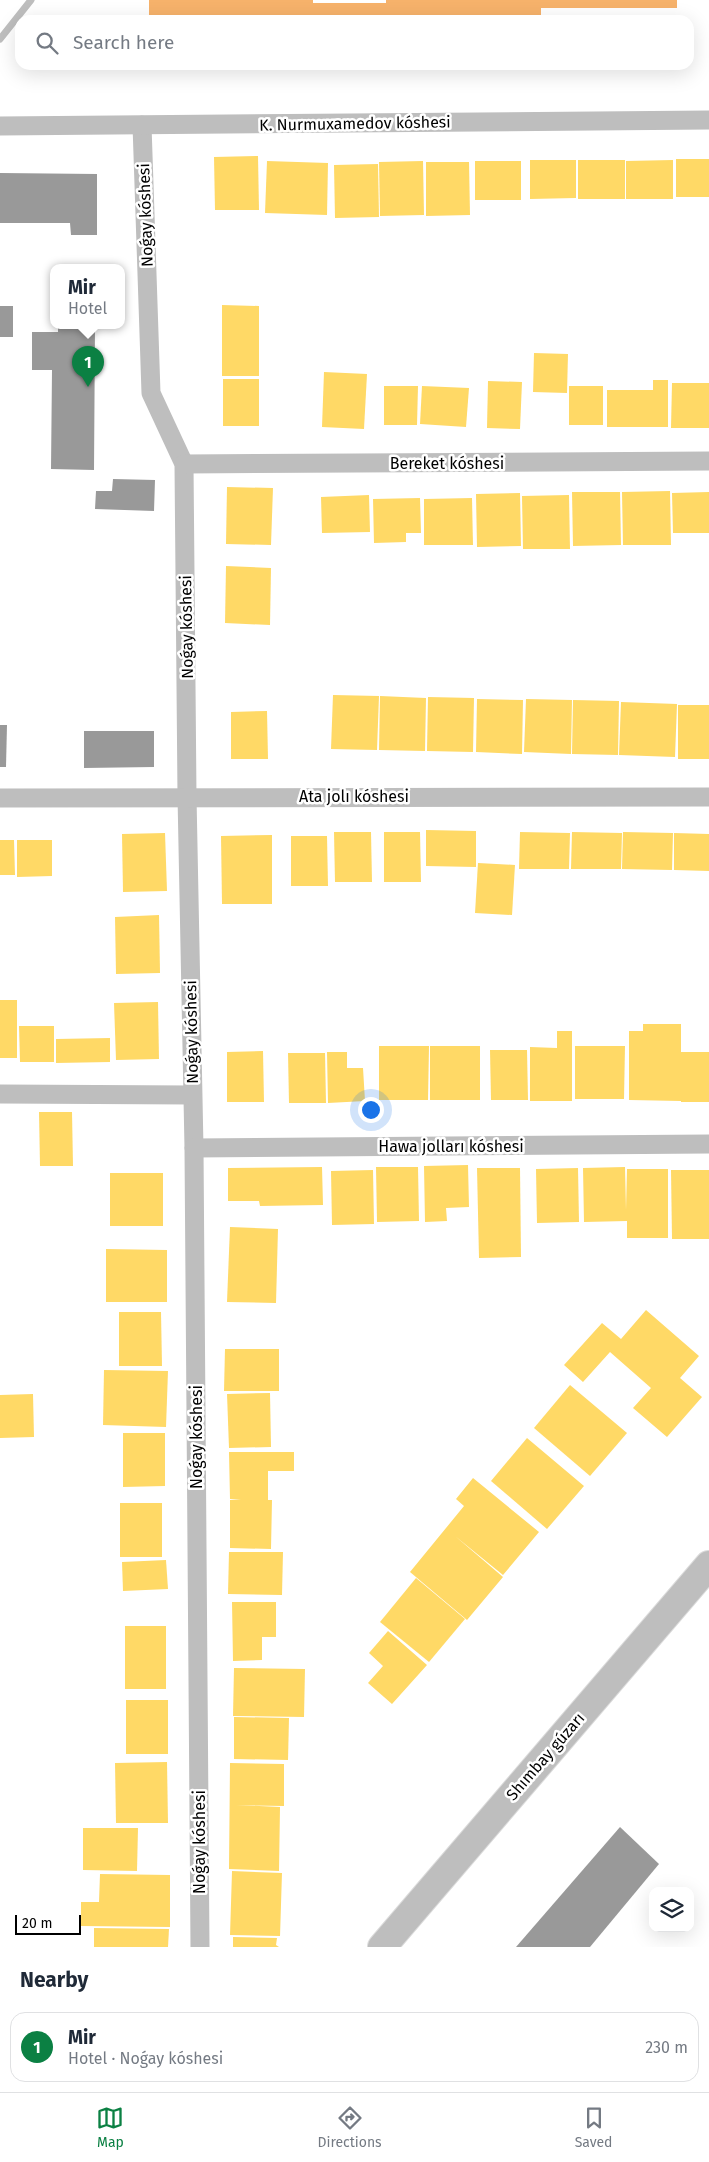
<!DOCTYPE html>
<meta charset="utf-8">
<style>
:root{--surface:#fff;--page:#f2f2f3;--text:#1f2937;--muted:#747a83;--line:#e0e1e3;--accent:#0b8043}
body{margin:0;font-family:"Fira Sans",sans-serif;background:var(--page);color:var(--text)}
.controls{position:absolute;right:15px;bottom:15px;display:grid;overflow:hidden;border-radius:10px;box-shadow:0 5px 20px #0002}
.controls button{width:45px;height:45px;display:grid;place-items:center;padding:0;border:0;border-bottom:1px solid var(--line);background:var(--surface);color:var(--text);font:25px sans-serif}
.scale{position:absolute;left:15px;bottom:12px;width:66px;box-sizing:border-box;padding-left:5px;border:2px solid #000;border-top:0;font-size:14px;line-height:18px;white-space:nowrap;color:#000;-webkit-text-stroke:4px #fff;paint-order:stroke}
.you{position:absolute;left:370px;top:1109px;width:18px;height:18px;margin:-12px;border:4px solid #fff;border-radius:50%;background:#1a73e8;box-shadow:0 0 0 8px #1a73e833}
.badge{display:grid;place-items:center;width:32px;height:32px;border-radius:50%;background:var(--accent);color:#fff;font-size:16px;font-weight:700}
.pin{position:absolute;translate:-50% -41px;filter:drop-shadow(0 1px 2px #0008)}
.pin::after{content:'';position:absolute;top:26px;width:18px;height:15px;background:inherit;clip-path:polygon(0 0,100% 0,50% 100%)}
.popup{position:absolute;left:50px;top:264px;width:75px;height:65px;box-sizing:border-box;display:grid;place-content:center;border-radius:10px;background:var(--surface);filter:drop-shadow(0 1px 4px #0005);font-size:16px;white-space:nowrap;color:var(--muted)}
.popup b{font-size:19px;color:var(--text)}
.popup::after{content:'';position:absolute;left:50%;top:100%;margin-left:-10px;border:10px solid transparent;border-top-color:var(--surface)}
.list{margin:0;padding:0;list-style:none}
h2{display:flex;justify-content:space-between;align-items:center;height:65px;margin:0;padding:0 20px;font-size:21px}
h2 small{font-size:16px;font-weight:400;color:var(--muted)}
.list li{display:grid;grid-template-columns:32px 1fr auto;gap:15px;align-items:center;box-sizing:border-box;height:70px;margin:0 10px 10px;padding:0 10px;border:1px solid var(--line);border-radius:15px}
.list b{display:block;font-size:19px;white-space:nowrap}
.list p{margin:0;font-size:16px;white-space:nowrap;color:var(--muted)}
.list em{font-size:16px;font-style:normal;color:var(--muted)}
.icon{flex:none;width:28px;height:28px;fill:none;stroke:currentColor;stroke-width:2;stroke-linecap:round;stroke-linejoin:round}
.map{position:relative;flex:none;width:709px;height:1947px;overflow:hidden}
.search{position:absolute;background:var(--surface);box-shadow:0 5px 20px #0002;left:15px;right:15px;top:15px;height:55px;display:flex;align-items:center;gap:12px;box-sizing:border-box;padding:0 18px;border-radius:15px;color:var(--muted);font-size:19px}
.sheet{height:145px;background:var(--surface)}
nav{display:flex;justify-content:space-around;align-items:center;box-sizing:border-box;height:70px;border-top:1px solid var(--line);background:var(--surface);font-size:14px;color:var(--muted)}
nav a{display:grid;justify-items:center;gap:2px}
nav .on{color:var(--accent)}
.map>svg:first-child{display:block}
</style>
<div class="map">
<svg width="709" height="1947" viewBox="0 0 709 1947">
<rect width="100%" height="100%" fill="#fff"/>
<g fill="#ffd966">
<polygon points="258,156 259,210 215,210 214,157"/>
<rect x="676" y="159" width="33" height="38"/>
<polygon points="530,160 576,160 576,198 530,199"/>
<rect x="578" y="160" width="47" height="39"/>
<polygon points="673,160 673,199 626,199 626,161"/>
<polygon points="267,161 328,163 327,215 265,213"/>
<polygon points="423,161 424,215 380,216 379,162"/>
<rect x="475" y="161" width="46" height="39"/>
<polygon points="426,162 469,162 470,215 426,216"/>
<polygon points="378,164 379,217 335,218 334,165"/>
<polygon points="222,305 259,306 259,376 222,376"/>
<polygon points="534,353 568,354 567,393 533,392"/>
<polygon points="324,372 367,374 364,429 322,427"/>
<rect x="223" y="379" width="36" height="47"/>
<polygon points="653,380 668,380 668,427 607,427 607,390 653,390"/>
<polygon points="488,381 522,382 520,429 487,428"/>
<polygon points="672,383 709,383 709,428 671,428"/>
<polygon points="384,386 418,386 417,425 384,425"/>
<polygon points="422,386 469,388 466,427 420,424"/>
<rect x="569" y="386" width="34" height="39"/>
<polygon points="227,487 273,488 271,545 226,544"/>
<polygon points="670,491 671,545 623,545 622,492"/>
<polygon points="572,492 620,492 621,545 573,546"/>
<polygon points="709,492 709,533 673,533 672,493"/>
<polygon points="520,493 521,546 477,547 476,494"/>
<polygon points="369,495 370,532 322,533 321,497"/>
<polygon points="569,495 570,549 523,549 522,496"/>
<polygon points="420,498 421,533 406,533 406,542 374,543 373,499"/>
<polygon points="472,498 473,545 424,545 424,499"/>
<polygon points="226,566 271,568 270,625 225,623"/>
<polygon points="333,695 379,696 377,750 331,749"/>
<polygon points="380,696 426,698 425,751 379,750"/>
<polygon points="428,697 474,698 473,752 427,751"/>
<polygon points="477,699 523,700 522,754 476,752"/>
<polygon points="526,699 572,700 571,754 524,752"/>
<polygon points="573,700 619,701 618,755 572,754"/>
<polygon points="621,702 677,704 675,757 619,755"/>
<rect x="678" y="705" width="31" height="54"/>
<polygon points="267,711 268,759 231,759 231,712"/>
<polygon points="426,830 476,831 476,867 426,866"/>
<polygon points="334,832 371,832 372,882 335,882"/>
<polygon points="384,832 420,832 421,882 384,882"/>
<polygon points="520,832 570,833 569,869 519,869"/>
<polygon points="572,832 622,833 621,869 571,869"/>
<polygon points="623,832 673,833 672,870 622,869"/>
<polygon points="165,833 167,891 123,892 122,834"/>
<polygon points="674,833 709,834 709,871 674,870"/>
<polygon points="272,835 272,904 222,904 221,836"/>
<polygon points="291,836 327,836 328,886 291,886"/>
<polygon points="0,840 14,840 15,875 0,875"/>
<polygon points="17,840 52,840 52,876 17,877"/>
<polygon points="478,863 515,865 512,915 475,913"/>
<polygon points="159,915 160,973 116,974 115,917"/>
<rect x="0" y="1000" width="17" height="58"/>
<polygon points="158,1002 159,1059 116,1060 114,1003"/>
<polygon points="643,1024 681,1024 681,1052 709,1052 709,1102 681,1102 681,1072 681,1101 629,1100 629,1031 643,1031"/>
<polygon points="19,1026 54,1026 54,1062 20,1062"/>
<polygon points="557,1031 572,1031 572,1101 530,1101 530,1047 557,1048"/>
<polygon points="110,1038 110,1062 56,1063 56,1039"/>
<polygon points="379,1046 429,1046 428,1100 379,1100"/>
<rect x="430" y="1046" width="50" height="54"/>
<polygon points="575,1046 625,1046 624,1099 575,1099"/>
<polygon points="490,1050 527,1050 528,1100 491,1100"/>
<polygon points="263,1051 264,1102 227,1102 227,1052"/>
<polygon points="327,1052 347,1052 347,1068 363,1068 365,1101 328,1103"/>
<polygon points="288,1053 325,1053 326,1103 289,1103"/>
<polygon points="39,1112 72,1112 73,1166 40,1166"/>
<polygon points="468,1165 469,1207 446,1208 447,1221 425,1222 424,1166"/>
<polygon points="322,1167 323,1205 260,1206 259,1201 228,1201 228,1168"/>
<polygon points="376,1167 418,1167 419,1221 377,1222"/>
<polygon points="625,1167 626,1210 627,1169 668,1169 668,1238 627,1238 627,1221 584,1222 583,1168"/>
<polygon points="477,1168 520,1168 521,1257 479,1258"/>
<polygon points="578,1168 579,1222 537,1223 536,1169"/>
<polygon points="373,1170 374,1224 332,1225 331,1171"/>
<polygon points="671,1170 709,1170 709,1239 672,1239"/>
<rect x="110" y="1173" width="53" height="53"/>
<polygon points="230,1227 278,1229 276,1303 227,1302"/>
<polygon points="106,1249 167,1250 167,1302 106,1302"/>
<polygon points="646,1310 699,1356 680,1378 702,1397 667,1437 633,1408 651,1388 610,1352 583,1382 564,1365 602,1323 621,1339"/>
<polygon points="119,1312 161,1312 162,1366 119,1366"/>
<polygon points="225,1349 279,1349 279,1391 224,1391"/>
<polygon points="104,1370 168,1371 166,1427 103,1425"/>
<polygon points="570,1385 627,1433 590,1476 534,1428"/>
<polygon points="270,1393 271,1447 229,1448 227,1394"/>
<polygon points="33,1394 34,1437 0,1438 0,1395"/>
<polygon points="123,1433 165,1433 165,1486 123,1487"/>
<polygon points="527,1438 584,1486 547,1529 491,1481"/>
<polygon points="229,1452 294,1452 294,1471 268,1471 268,1500 272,1500 271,1549 230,1548 230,1500 241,1499 230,1499"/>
<polygon points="473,1478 539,1532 503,1575 455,1536 503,1577 467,1620 410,1572 464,1506 456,1499"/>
<rect x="120" y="1503" width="42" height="54"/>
<polygon points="229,1552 283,1552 282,1595 228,1594"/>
<polygon points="166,1560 168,1589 123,1591 122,1562"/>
<polygon points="416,1578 465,1619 429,1662 380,1622"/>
<polygon points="232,1602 276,1602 276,1637 262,1637 262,1660 233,1661"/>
<rect x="125" y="1626" width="41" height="63"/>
<polygon points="388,1631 427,1665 392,1704 368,1683 383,1666 369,1653"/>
<polygon points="234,1668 305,1669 304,1717 233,1716"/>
<rect x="126" y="1700" width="42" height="54"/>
<polygon points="234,1717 289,1718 288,1760 234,1759"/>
<polygon points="167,1762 168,1823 116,1823 115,1763"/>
<polygon points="230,1763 284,1764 284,1806 236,1805 280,1807 279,1871 229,1869"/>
<polygon points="83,1828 138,1828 137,1871 83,1870"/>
<polygon points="232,1871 282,1873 280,1936 230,1935"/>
<polygon points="100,1874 170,1875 170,1927 81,1926 81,1902 99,1902"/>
<polygon points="94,1928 169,1929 168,1947 94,1947"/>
<polygon points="233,1937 277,1938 276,1945 279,1947 233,1947"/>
</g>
<polygon fill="#f6b26b" points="149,0 313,0 313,3 386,3 386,0 677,0 677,8 541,8 541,20 149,20"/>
<g fill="#999">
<polygon points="0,173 97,174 97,235 71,235 70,223 0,223"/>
<rect x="0" y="306" width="13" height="31"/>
<polygon points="58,326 95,326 94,470 51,469 52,370 32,370 32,332 58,332"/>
<polygon points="113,479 155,480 154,511 95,509 96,491 112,491"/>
<polygon points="0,725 7,725 6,767 0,767"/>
<polygon points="84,731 154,731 154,767 84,768"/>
<polygon points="620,1827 659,1864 590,1947 516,1947"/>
</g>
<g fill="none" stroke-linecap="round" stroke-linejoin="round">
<polyline stroke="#bebebe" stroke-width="7" points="0,39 31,0"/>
<g stroke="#dbdbdb" stroke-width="30">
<polyline id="primary" points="382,1947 709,1565"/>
</g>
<g stroke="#bebebe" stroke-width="19">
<polyline points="142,125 151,393 184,464 187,796 194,1148 200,1947"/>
<polyline points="0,126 709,120"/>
<polyline points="184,464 709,461"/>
<polyline points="0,798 709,797"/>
<polyline points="0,1094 192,1095"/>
<polyline points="194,1148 709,1144"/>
</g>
<use href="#primary" stroke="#bebebe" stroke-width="28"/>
</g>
<g text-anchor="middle" stroke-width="5" stroke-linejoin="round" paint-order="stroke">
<g font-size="16" fill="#000" stroke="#fff">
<text transform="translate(355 123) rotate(-1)" y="6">K. Nurmuxamedov kóshesi</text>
<text transform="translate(145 215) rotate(-92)" y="6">Noǵay kóshesi</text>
<text x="447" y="469">Bereket kóshesi</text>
<text transform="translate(186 627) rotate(-91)" y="6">Noǵay kóshesi</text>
<text x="354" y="802">Ata jolı kóshesi</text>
<text transform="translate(191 1032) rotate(-91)" y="6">Noǵay kóshesi</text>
<text x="451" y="1152">Hawa jolları kóshesi</text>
<text transform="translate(196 1437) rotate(-90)" y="6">Noǵay kóshesi</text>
<text transform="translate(545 1756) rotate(-49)" y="6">Shımbay gúzarı</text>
<text transform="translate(199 1842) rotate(-90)" y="6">Noǵay kóshesi</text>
</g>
</g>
</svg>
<div class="controls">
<button><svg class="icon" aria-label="layers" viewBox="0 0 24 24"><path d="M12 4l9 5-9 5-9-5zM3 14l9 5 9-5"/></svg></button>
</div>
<div class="scale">20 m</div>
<div class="you"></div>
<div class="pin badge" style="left:88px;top:387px">1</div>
<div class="popup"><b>Mir</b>Hotel</div>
<div class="search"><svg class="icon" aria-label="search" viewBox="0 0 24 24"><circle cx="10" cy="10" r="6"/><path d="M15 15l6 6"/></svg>Search here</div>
</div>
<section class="sheet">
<h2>Nearby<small></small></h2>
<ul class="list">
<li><span class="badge">1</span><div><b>Mir</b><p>Hotel · Noǵay kóshesi</p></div><em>230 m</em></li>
</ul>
</section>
<nav>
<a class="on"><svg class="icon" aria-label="map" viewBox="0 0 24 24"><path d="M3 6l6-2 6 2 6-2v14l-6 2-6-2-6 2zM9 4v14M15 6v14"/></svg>Map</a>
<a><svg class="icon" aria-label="directions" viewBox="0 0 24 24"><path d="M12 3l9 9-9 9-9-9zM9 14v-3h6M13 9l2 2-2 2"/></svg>Directions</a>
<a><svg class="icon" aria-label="saved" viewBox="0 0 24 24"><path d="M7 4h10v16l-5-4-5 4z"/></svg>Saved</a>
</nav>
